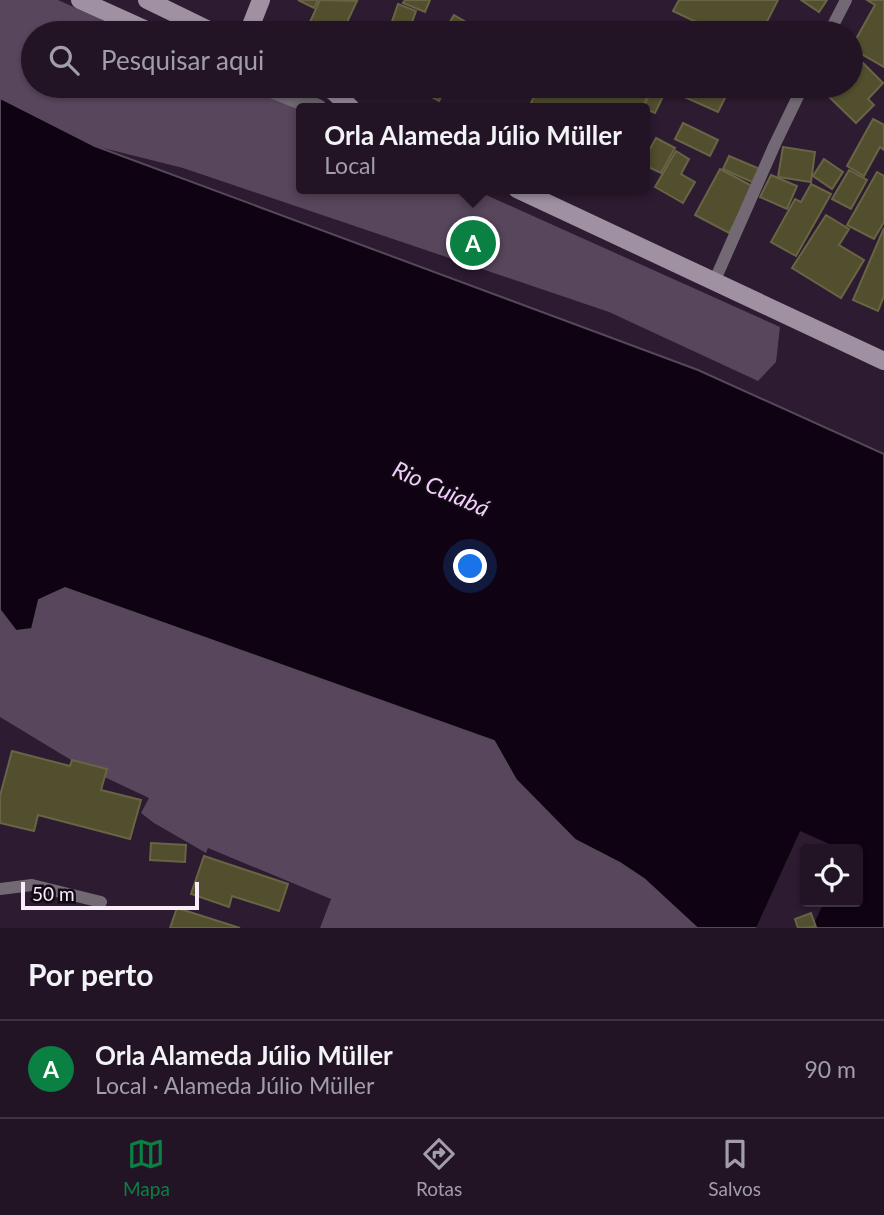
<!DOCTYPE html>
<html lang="pt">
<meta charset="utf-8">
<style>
:root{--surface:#221425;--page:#2e2132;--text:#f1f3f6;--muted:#a29ea7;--line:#3f3342;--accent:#0b8043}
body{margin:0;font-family:Lato,sans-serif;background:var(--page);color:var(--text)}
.controls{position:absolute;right:21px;bottom:21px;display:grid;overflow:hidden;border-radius:7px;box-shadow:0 2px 5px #0004}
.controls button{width:63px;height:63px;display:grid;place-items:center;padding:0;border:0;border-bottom:2px solid var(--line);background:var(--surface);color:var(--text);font:35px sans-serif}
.scale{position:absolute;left:21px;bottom:18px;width:178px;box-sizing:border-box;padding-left:7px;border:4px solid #f9edfc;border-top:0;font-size:19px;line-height:24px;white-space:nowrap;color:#f9edfc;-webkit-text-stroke:5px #110913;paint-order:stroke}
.you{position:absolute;left:471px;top:567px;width:24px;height:24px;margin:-18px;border:5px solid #fff;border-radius:50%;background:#1a73e8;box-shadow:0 0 0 10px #1a73e833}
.badge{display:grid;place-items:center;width:46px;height:46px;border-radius:50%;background:var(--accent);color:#fff;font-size:23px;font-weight:700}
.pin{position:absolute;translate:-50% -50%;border:4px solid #fff;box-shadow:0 2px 7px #0006}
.popup{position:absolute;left:296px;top:103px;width:354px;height:91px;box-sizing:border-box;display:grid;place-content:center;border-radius:7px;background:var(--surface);filter:drop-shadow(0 2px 5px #0005);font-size:23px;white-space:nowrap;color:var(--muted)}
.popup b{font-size:26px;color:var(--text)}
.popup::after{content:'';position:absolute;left:50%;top:100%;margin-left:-14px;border:14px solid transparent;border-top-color:var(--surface)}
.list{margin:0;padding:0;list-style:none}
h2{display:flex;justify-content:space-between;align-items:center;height:91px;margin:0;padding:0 28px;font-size:30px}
h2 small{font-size:23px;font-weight:400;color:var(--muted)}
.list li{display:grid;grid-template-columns:46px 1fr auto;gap:21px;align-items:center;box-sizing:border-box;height:98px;padding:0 28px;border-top:2px solid var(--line)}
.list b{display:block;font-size:26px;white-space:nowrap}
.list p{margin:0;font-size:23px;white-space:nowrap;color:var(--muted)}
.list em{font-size:23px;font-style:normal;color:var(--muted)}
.icon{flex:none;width:38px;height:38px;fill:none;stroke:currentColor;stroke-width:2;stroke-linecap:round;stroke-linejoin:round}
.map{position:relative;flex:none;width:884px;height:928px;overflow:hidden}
.search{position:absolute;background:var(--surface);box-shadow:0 2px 5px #0004;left:21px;right:21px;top:21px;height:77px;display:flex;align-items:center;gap:18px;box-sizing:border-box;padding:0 24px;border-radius:38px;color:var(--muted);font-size:26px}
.sheet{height:189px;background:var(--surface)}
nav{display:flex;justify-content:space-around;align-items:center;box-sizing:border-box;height:98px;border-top:2px solid var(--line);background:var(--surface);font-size:19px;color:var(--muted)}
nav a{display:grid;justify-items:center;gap:4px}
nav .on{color:var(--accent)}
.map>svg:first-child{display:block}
</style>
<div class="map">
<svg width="884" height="928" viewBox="0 0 884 928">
<rect width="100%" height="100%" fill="#2d1b31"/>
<g fill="#58465c">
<polygon points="0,0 58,0 131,33 33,33 33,86 247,86 301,111 302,189 473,189 780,327 776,362 758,381 609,312 183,168 95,146 0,98"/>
<polygon points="65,588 495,741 516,780 620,863 644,879 697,928 320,928 331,899 208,848 206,853 154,823 141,813 149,798 81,766 0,717 0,610 16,631 39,600"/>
</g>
<path fill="#0f0313" stroke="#554959" stroke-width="2" fill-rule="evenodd" d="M 0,98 L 95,146 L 698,370 L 884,454 L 884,928 L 697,928 L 644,879 L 620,863 L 575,840 L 516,780 L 494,741 L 65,588 L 39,600 L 32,629 L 16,631 L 0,610 ZM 805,849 L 858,849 L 858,902 L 805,902 Z"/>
<polygon fill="#2d1b31" points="800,831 841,849 805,849 805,902 824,902 812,928 756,928"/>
<g fill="#524f2f" stroke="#686444" stroke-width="2">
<polygon points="298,0 318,0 314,8"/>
<polygon points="320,0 357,1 342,33 305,33"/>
<polygon points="405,0 430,0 425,12 403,3"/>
<polygon points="679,0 778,0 761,33 719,33 673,11"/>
<polygon points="801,0 827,0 819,12"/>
<polygon points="867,0 884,0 884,67 851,48 875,5"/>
<polygon points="398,4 416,11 408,33 388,33"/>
<polygon points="454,15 481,31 480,33 443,33"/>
<polygon points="669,24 688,33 665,33"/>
<polygon points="855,55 883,83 868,99 874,105 856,123 821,89 825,86 851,86 851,60"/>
<polygon points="412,86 447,86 439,101"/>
<polygon points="539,86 652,86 642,108 542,108 531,103"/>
<polygon points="654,86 668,86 655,113 643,108"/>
<polygon points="685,86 731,86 718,112 680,95"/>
<polygon points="873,119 884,125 884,150 880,147 864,176 847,166"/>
<polygon points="683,123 718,140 710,156 675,139"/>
<polygon points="656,138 675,148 661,173 644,165 644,160"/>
<polygon points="783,147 815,152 811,182 778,177"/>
<polygon points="676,151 689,159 681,174 695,182 683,203 655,187"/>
<polygon points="729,156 760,169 754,183 723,169"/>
<polygon points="824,159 843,172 832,189 813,176"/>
<polygon points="720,169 754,187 729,233 695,215"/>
<polygon points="849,170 867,180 851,209 832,199"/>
<polygon points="877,172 884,176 884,222 874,239 847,225"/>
<polygon points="771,175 797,186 787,209 760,197"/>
<polygon points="811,184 831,194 796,256 771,242 795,199 801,202"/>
<polygon points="826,215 849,229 839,245 864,260 841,298 792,268"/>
<polygon points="884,228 884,296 878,311 853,300"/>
<polygon points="12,751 70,766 72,760 107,769 101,790 141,800 130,839 38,815 34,831 0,823 0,796"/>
<polygon points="151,843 186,845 185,862 150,860"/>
<polygon points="204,856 288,884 279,911 232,896 229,907 191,894"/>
<polygon points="177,908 240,928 170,928"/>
<polygon points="811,913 816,927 798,928 795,919"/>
</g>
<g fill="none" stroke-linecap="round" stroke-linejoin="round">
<g stroke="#726974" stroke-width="12">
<polyline points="829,33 846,0"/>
<polyline points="714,282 775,144 803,86"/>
<polyline points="0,889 32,885 101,902"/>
</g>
<polyline stroke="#726974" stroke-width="18" points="264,86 318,108"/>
<g stroke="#9f91a2" stroke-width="18">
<polyline points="80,0 153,33"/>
<polyline points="147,0 215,33"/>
<polyline points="248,33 261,0"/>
<polyline points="322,86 333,91 351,108"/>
<polyline points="517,189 884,361"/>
</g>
</g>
<g text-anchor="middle" stroke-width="5" stroke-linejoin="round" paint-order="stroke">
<g font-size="23" font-style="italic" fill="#f2cefc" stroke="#110913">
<text transform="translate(441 489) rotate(24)" y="8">Rio Cuiabá</text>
</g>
</g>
</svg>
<div class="controls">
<button><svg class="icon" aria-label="locate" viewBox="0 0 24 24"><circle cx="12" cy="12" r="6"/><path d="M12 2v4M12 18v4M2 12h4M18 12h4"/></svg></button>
</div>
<div class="scale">50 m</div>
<div class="you"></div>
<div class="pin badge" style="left:473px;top:243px">A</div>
<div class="popup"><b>Orla Alameda Júlio Müller</b>Local</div>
<div class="search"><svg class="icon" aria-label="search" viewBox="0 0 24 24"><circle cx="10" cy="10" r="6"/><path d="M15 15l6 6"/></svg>Pesquisar aqui</div>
</div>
<section class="sheet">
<h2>Por perto<small></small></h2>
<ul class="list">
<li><span class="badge">A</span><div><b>Orla Alameda Júlio Müller</b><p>Local · Alameda Júlio Müller</p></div><em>90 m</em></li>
</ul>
</section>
<nav>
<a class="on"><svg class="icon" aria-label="map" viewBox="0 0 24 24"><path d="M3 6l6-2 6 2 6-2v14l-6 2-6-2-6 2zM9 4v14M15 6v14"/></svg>Mapa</a>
<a><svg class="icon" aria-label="directions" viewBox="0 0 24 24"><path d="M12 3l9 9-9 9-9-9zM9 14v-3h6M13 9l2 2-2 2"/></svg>Rotas</a>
<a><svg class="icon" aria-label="saved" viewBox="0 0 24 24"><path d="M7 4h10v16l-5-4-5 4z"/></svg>Salvos</a>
</nav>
